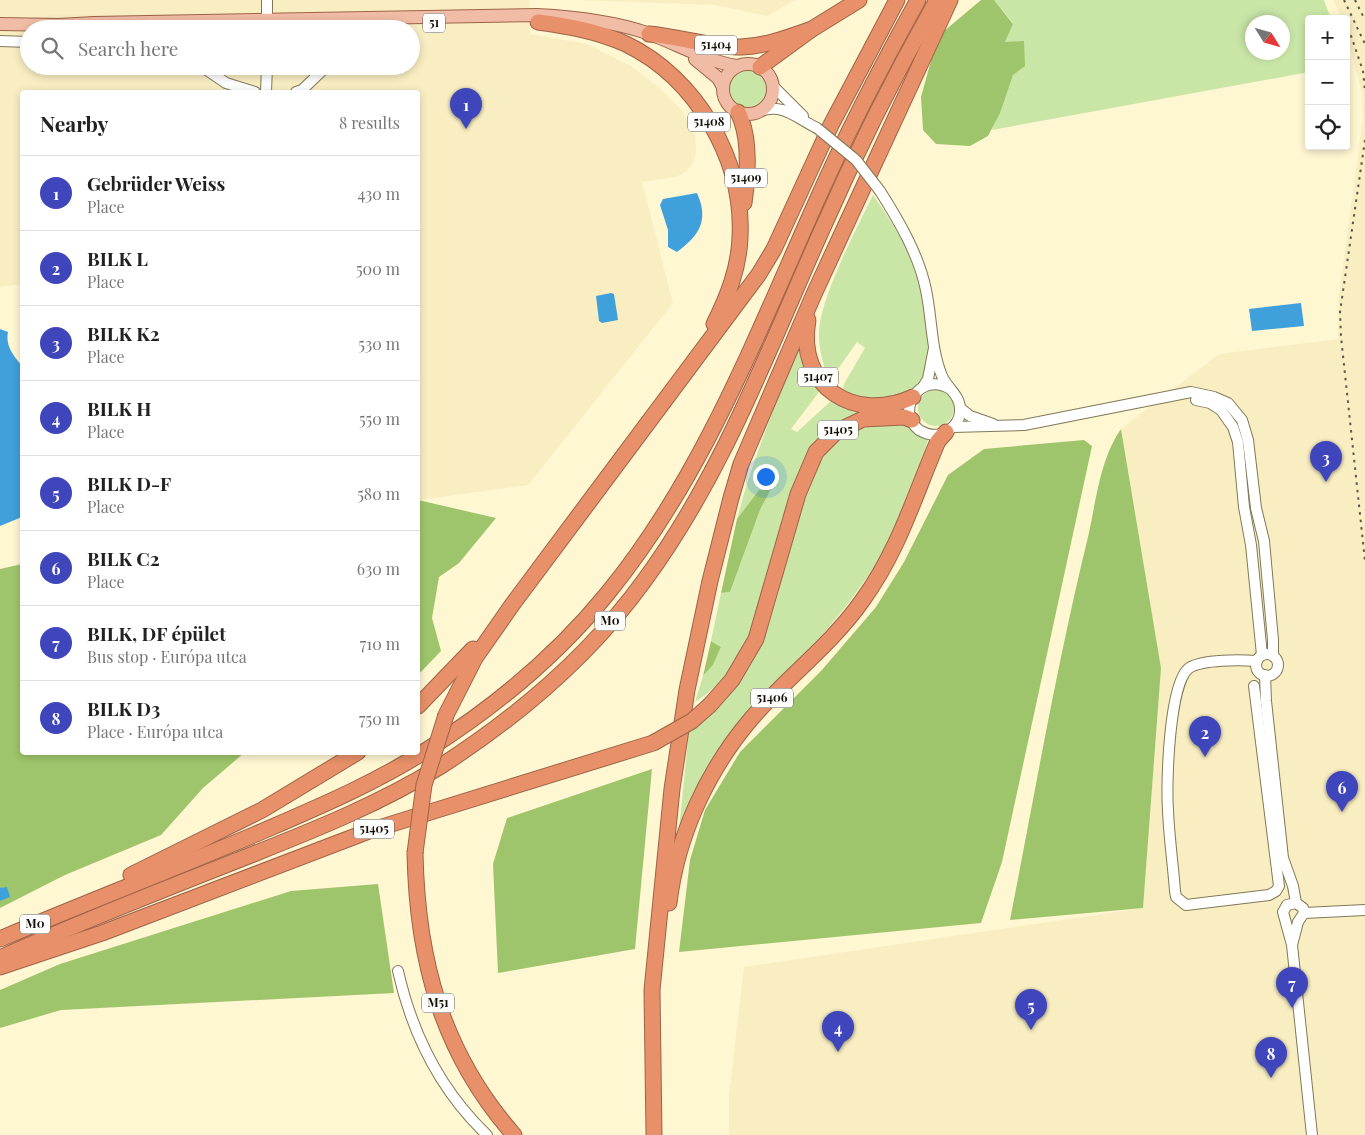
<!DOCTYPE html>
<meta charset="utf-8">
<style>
:root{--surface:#fff;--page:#f2f2f2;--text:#222;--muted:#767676;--line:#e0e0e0;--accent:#3f46bb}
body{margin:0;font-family:"Playfair Display",serif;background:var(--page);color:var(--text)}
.controls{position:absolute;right:15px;top:15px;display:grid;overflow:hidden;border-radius:5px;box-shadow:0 2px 8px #0003}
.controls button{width:45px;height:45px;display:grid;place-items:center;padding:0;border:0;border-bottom:1px solid var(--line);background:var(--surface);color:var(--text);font:25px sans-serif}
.compass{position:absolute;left:1245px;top:15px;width:45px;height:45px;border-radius:50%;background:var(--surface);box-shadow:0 2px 8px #0003;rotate:127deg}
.you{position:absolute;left:765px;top:476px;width:18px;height:18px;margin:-12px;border:4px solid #fff;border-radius:50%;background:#1a73e8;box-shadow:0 0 0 8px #1a73e833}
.badge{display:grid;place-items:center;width:32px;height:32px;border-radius:50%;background:var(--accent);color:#fff;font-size:16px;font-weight:700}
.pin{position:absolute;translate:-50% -41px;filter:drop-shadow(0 1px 2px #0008)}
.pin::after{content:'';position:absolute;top:26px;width:18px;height:15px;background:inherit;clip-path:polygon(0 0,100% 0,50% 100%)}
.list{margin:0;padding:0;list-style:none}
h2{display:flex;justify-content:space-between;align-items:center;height:65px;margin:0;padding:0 20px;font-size:21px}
h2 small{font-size:16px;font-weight:400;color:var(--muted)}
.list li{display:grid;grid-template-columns:32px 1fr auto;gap:15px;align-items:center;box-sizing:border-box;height:75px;padding:0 20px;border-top:1px solid var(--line)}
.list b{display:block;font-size:19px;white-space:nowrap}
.list p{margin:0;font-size:16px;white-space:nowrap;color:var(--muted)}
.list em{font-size:16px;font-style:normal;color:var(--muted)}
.icon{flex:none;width:28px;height:28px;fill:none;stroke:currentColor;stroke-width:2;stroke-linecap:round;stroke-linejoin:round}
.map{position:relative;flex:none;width:1365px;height:1135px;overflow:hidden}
.search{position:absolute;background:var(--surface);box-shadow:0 2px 8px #0003;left:20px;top:20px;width:400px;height:55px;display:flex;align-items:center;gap:12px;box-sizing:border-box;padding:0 18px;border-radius:28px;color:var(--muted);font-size:19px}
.panel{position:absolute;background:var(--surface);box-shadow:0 2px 8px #0003;left:20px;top:90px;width:400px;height:665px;border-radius:5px}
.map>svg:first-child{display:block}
</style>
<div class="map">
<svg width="1365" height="1135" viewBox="0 0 1365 1135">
<rect width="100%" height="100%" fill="#fff6d2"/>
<g fill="#f9eec2" fill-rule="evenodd">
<path d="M 0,0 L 529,0 L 530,34 L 587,44 L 631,66 L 660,88 L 682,111 L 695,136 L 696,152 L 693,163 L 686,172 L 676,177 L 642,182 L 673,303 L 528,485 L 418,500 L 418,92 L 22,92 L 22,284 L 0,287 ZM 29,29 L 411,29 L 411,66 L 29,66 Z"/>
<polygon points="577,0 795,0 767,16 715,5"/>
<polygon points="1333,0 1365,0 1365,1135 729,1135 729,1095 744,967 1143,908 1161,668 1121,429 1219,354 1338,339 1339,295 1363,118 1362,93 1346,32 1346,19 1342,19"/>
</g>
<g fill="#c9e6a7" fill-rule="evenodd">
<path d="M 994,0 L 1324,0 L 1331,19 L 1309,19 L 1309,72 L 992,130 L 1013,74 L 1005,42 L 1013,23 ZM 1252,22 L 1282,22 L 1282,52 L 1252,52 Z"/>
<circle cx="748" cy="89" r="18"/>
<path d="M 873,195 C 887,215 902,237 911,261 C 923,292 937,347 922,379 C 918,388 909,391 901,395 C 883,403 861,400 843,390 L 844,384 L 865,348 L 857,342 L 833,376 L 826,372 C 822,360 819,348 819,335 C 819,299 857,228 873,195 Z"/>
<path d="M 803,338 L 822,388 L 791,429 L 797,432 L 833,399 L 869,413 C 861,415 851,416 843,420 C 758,462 795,640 695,702 L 703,676 L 713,665 L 721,647 L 711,641 L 721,593 L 730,592 L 760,510 L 771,489 L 759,490 L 737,519 C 753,457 778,398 803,338 Z"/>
<circle cx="936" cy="408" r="18"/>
<path d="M 888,422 L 907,423 L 919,436 L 928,440 L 915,484 L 900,521 L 873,569 L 847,605 L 823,634 L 757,702 L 678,839 L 689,731 C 727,698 749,673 768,626 C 784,587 803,465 832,443 C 848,430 869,427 888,422 Z"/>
</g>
<g fill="#9ec56b">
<polygon points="981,0 994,0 1013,24 1005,42 1024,41 1025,66 1013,75 1000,113 988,136 970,146 936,144 923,130 921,97 932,57 943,32"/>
<path d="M 1121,429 L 1161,668 L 1143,908 L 1010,920 C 1035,792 1057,664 1088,537 C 1096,502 1100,459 1121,429 Z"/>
<polygon points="1084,440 1092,446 1002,862 981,923 679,952 690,860 705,810 740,752 821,671 876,607 904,562 948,475 984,449"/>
<polygon points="771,489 760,510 730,592 721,593 737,519 759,490"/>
<polygon points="418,500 496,518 459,563 439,577 432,618 441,651 418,675"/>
<polygon points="22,564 22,752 244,753 203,788 161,835 65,875 0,908 0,569"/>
<polygon points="711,641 721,647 713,665 703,676"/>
<polygon points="652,769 635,949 498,973 493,864 507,818"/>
<polygon points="378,884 394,993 61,1010 0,1028 0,990 60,964 291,891"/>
</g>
<g fill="#40a0dc">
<path d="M 697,193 C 709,220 700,235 677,252 L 668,247 L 668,230 L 660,205 L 663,199 Z"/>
<polygon points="611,293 614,294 618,320 602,323 599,321 596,296"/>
<polygon points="1301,303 1304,326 1252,331 1249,309"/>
<path d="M 0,329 L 8,332 C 5,346 14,356 22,366 L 22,517 L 0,526 Z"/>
<polygon points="7,887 10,897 0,901 0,888"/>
</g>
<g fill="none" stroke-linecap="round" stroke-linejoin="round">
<g stroke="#807857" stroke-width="12">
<g id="minor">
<polyline points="267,20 267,0"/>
<polyline points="268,29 269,26"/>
<polyline points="0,41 29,42"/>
<polyline points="201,66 226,83 255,92"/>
<polyline points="773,86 803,116"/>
<polyline points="266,92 267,66"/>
<polyline points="296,92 302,90 327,66"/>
<path d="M 760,111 C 784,103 796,118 817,128"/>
<path d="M 880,191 C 899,221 919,255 926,290 C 932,318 931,350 942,376 C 947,388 960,395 960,409 C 961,420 952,431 941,434 C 934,436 926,434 919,430 C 894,410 921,371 950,389"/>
<polyline points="923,387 928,379 934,348"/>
<polyline points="1196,400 1210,403 1221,410 1233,427 1238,442 1244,507 1251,545 1262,655"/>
<polyline points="960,408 970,416 993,424"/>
<polyline points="953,427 1024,425 1191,392 1214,397 1228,403 1242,420 1248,440 1256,508 1264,541 1273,640 1273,656"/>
<circle cx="1267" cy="665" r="11"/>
<polyline points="1265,675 1266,701 1283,858 1293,886 1296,903"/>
<path d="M 1254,686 L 1279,886 L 1276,891 L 1269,895 L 1186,905 L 1176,897 L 1175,891 C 1173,864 1169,837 1168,810 C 1166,784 1169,683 1189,668 C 1203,659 1241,660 1257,661"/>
<polyline points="1304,913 1365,910"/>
<polyline points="1292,945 1298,922 1304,913 1303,908 1296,903 1287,905 1283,912 1292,945 1312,1135"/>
<path d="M 398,971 C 412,1033 441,1091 487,1135"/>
</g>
</g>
<g stroke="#9d6347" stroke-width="14">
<g id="major">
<path d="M 0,24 L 59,25 L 94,23 L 537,15 C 574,17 612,21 647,33 C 678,44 705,61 737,66"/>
<polyline points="695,59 718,78 723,87"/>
<circle cx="748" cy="89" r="25"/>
</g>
</g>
<g stroke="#9d6347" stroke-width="17">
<g id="highway">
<path d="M 538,22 C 568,26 597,31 626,44 C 696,78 744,159 740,237 C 739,268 728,296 714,324"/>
<path d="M 649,34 C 680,37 710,47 741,47 C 766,46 789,37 812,29"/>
<polyline points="760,67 812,29 859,0"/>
<path d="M 738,112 C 751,138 748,175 744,203"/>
<path d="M 808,320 C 796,386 854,424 913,397"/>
<polyline points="710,705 732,680 756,639 798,494 816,452 836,432 863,419 904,417 912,420"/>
<polyline points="418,706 473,649"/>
<polyline points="446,715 475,658 512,605 759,274 774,249 831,125 897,0"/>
<path d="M 415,853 C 417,960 442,1053 514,1135"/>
<polyline points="131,875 262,810 358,752"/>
<path d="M 669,903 C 677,836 707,771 751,719 C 786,678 831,645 862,601 C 899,550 914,497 938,441 L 946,432"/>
<path d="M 0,939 C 85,903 171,870 256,834 C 316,808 376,783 430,748 C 496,706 558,654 607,594 C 703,477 757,334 818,198 C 848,130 882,65 918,0"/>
<path d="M 0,958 C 84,920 170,887 256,853 C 319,828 383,802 441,766 C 517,717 591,654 644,581 C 722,475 767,353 820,234 C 855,154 894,76 937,0"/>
<polyline points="0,967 102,933 369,831 653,743"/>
<polyline points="654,1135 652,990 672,789 687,690 710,581 731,498 741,464 814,294 950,0"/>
</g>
</g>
<use href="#minor" stroke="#fff" stroke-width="10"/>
<use href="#major" stroke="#f1bca6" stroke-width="12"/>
<use href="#highway" stroke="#e7906a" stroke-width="15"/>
<g stroke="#5b5543" stroke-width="2" stroke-dasharray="2.5 5" stroke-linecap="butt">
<polyline points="1344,0 1365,44"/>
<polyline points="1355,0 1365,20"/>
<polyline points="1346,21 1363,71 1365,91"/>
<polyline points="1365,140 1340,312 1341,337 1365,561"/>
</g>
<g stroke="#807857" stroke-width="12" stroke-linecap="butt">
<polyline id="minor-bridge" points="817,128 856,160 880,191"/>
</g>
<g stroke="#9d6347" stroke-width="17" stroke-linecap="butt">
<g id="highway-bridge">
<polyline points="653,743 692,721 710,705"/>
<polyline points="415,853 424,785 446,715"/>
</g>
</g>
<use href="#minor-bridge" stroke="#fff" stroke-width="10"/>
<use href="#highway-bridge" stroke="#e7906a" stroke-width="15"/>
</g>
<g text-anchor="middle" stroke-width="4" stroke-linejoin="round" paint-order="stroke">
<g fill="#fff" stroke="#5a5850" stroke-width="1">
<rect x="423" y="13.5" width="22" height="19" rx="4"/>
<rect x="695" y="35.5" width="42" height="19" rx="4"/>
<rect x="688" y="112.5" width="42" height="19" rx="4"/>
<rect x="725" y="168.5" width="42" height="19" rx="4"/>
<rect x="798" y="367.5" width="40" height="19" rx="4"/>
<rect x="818" y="420.5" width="40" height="19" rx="4"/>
<rect x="595" y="611.5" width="30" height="19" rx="4"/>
<rect x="751" y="688.5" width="42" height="19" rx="4"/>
<rect x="354" y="819.5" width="40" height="19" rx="4"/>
<rect x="20" y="914.5" width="30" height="19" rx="4"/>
<rect x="422" y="993.5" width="32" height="19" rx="4"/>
</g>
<g font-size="12" font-weight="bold" fill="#141005">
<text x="434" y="27">51</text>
<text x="716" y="49">51404</text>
<text x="709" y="126">51408</text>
<text x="746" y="182">51409</text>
<text x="818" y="381">51407</text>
<text x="838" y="434">51405</text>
<text x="610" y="625">M0</text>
<text x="772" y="702">51406</text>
<text x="374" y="833">51405</text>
<text x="35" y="928">M0</text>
<text x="438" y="1007">M51</text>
</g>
</g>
</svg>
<div class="controls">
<button>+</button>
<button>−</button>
<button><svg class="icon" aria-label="locate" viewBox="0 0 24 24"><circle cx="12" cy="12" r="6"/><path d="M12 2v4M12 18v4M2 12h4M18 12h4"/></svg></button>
</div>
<svg class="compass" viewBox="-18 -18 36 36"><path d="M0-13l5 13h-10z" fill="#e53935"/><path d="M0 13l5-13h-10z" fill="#767676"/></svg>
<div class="you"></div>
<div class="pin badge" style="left:466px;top:129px">1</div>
<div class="pin badge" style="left:1205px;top:757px">2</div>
<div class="pin badge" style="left:1326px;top:482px">3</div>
<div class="pin badge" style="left:838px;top:1052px">4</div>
<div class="pin badge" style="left:1031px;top:1030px">5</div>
<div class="pin badge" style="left:1342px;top:812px">6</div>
<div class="pin badge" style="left:1292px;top:1008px">7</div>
<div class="pin badge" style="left:1271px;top:1078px">8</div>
<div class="search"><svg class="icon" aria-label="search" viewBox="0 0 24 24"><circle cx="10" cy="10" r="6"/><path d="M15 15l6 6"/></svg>Search here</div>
<section class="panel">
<h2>Nearby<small>8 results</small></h2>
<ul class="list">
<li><span class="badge">1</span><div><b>Gebrüder Weiss</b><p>Place</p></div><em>430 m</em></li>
<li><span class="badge">2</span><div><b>BILK L</b><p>Place</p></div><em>500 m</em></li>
<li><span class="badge">3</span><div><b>BILK K2</b><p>Place</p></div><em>530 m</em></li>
<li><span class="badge">4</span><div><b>BILK H</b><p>Place</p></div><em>550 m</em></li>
<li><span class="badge">5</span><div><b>BILK D-F</b><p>Place</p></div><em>580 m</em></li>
<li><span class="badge">6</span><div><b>BILK C2</b><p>Place</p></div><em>630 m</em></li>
<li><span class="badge">7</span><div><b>BILK, DF épület</b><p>Bus stop · Európa utca</p></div><em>710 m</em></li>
<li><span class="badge">8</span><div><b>BILK D3</b><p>Place · Európa utca</p></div><em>750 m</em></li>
</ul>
</section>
</div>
